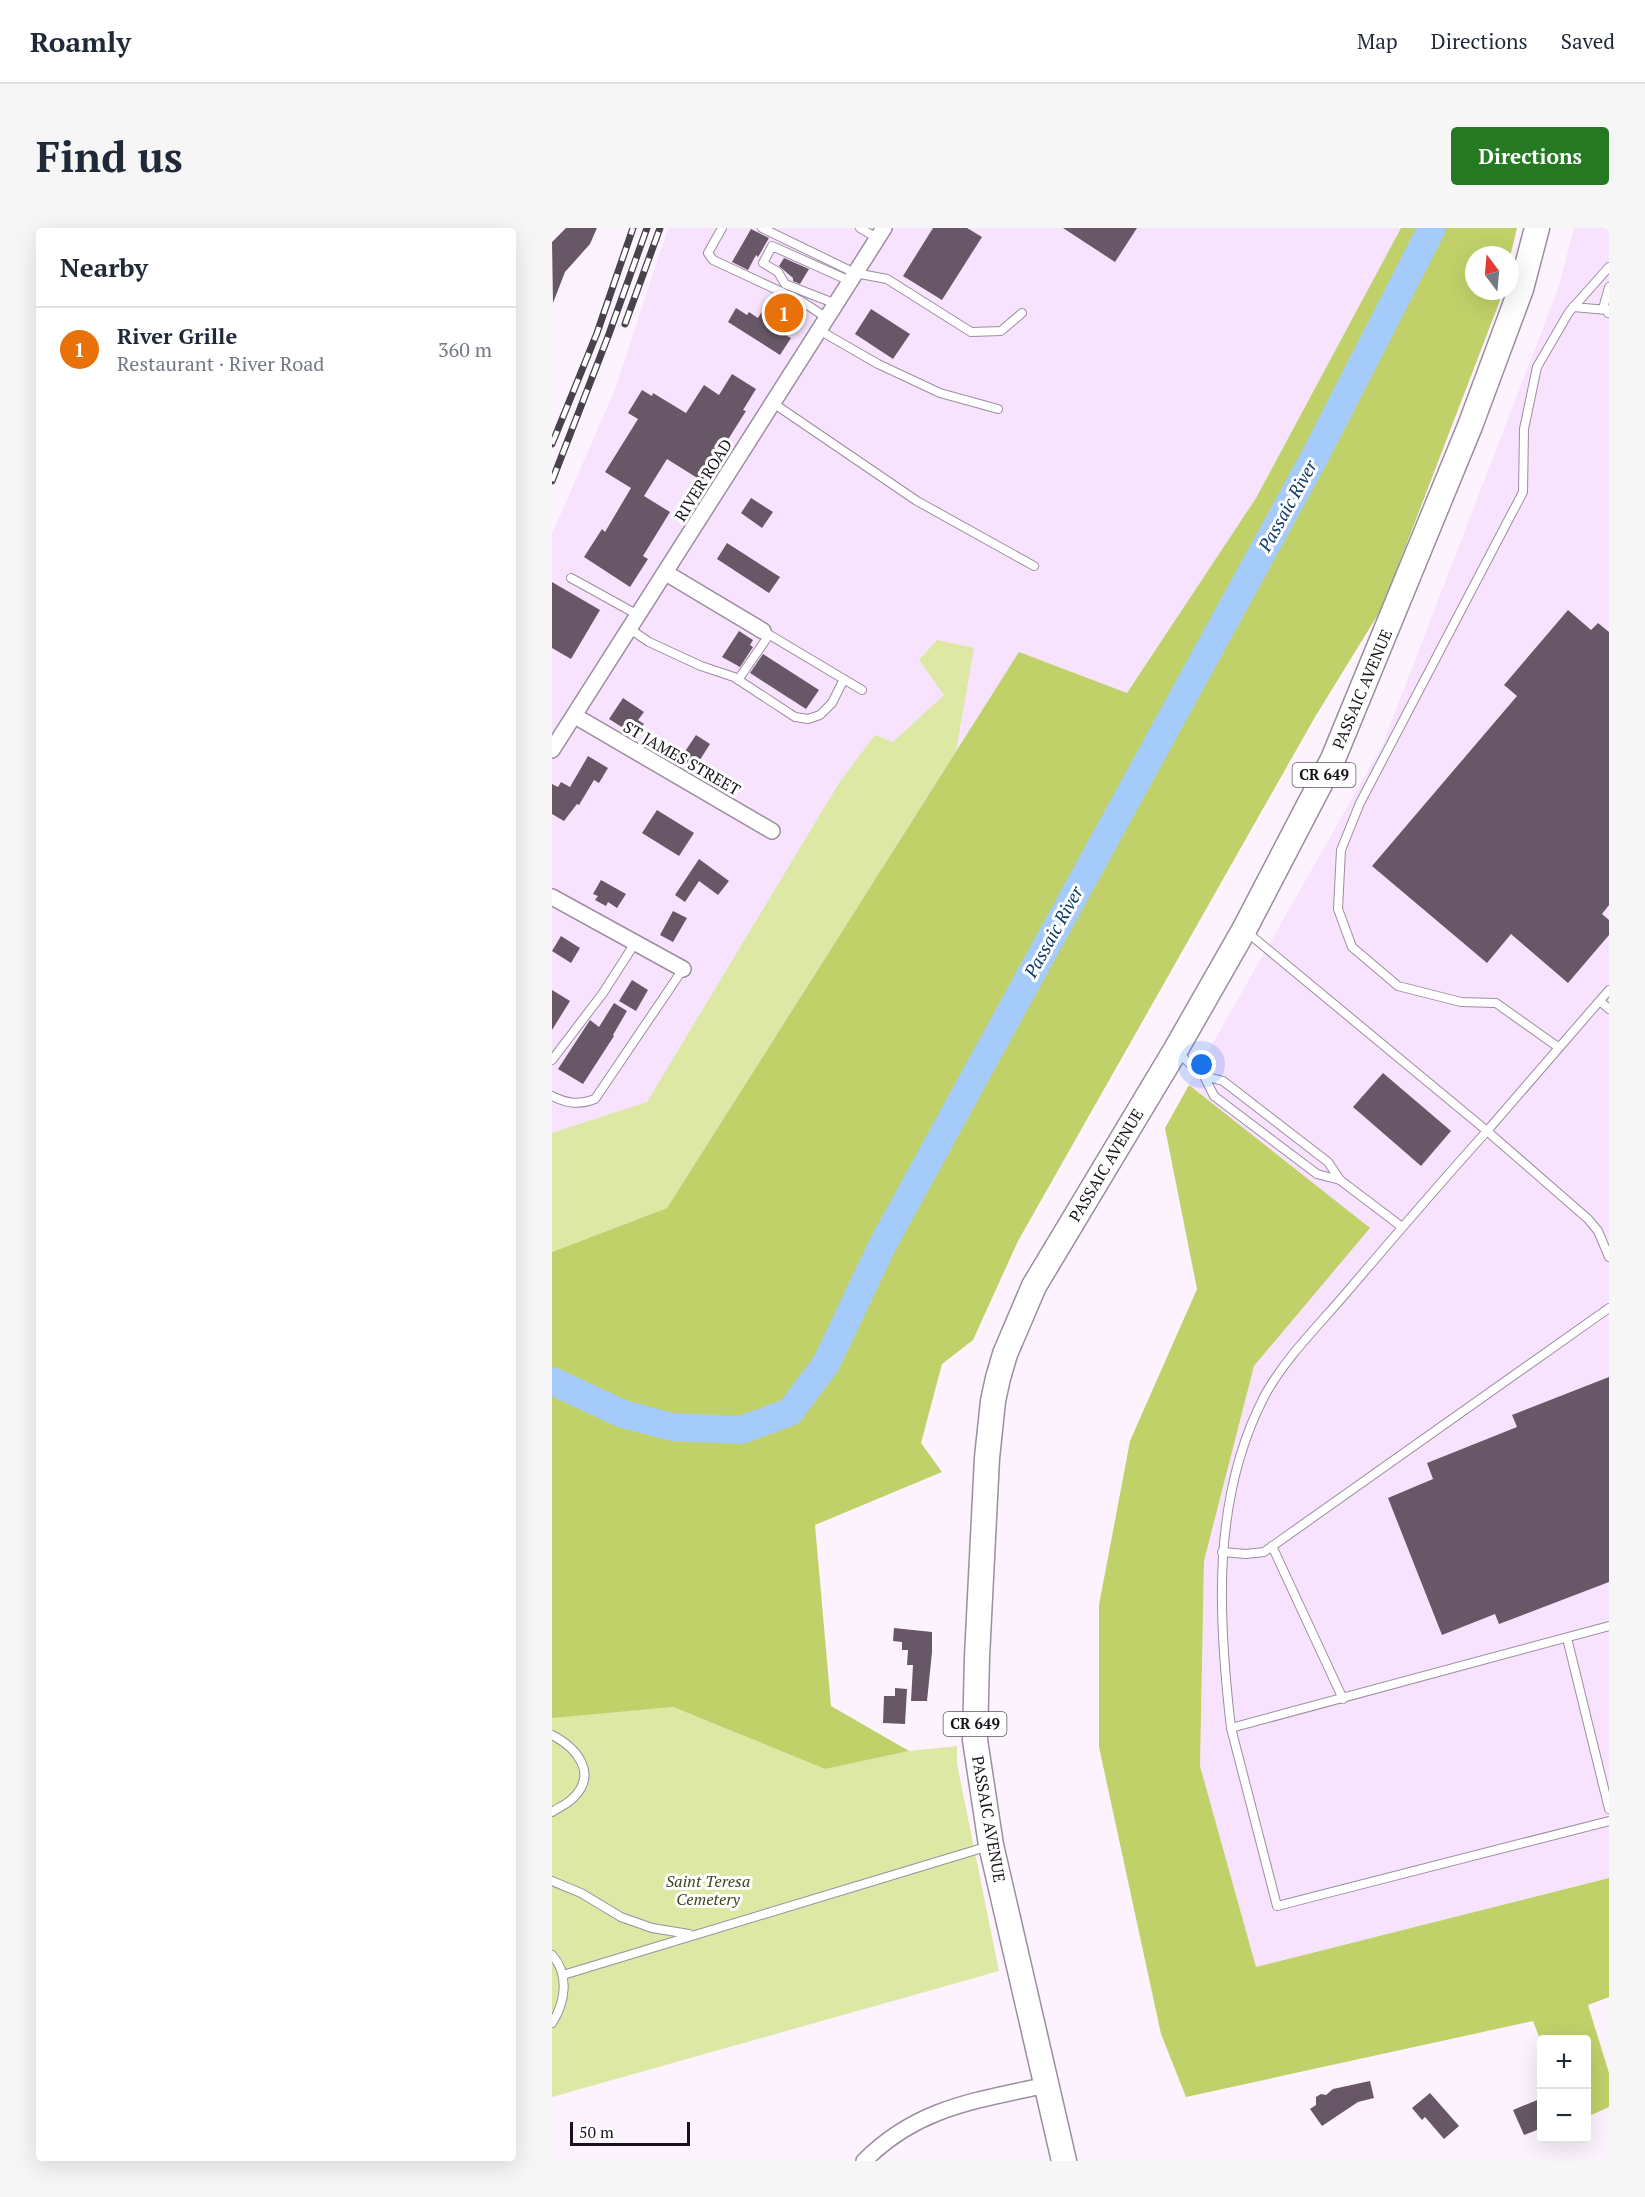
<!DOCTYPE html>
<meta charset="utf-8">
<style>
:root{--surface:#fff;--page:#f6f6f7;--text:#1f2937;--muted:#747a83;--line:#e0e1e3;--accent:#267822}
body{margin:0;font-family:"PT Serif",serif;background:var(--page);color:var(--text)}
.controls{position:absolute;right:18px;bottom:18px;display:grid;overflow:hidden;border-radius:6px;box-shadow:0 6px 24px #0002}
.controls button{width:54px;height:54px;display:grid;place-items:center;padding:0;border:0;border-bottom:2px solid var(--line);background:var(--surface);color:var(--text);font:30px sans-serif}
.compass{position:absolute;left:913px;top:18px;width:54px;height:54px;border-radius:50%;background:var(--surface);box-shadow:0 6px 24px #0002;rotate:344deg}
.scale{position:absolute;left:18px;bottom:15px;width:120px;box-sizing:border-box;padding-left:6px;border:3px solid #18131a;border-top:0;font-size:16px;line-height:21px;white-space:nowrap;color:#18131a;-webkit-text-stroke:4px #fff;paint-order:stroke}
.you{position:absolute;left:650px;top:837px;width:21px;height:21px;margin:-15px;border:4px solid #fff;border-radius:50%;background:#1a73e8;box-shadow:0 0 0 9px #1a73e833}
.badge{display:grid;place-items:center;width:39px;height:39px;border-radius:50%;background:var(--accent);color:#fff;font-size:20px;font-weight:700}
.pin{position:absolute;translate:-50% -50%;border:3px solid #fff;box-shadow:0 2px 6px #0006}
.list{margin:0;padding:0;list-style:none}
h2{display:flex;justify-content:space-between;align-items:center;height:78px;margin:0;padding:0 24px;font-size:26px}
h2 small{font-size:20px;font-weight:400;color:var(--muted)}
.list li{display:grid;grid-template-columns:39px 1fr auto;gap:18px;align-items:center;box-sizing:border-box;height:84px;padding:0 24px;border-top:2px solid var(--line)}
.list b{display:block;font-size:22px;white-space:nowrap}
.list p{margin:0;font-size:20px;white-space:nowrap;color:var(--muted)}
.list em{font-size:20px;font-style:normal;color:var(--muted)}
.map{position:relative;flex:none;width:1057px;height:1933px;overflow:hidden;border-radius:6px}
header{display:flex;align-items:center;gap:36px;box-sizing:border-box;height:84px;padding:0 30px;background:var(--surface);border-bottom:2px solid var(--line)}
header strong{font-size:28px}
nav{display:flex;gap:33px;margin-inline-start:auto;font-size:21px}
.intro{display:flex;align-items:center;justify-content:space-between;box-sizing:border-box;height:144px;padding:0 36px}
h1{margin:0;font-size:42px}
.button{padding:15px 27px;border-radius:6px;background:var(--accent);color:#fff;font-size:21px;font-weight:700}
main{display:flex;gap:36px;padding:0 36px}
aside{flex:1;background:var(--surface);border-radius:6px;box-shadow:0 6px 24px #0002}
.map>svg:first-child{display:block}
</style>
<header>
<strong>Roamly</strong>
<nav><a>Map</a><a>Directions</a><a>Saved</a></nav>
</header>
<div class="intro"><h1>Find us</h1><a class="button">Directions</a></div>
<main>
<aside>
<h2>Nearby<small></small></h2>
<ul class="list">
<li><span class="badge" style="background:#e8710a">1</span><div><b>River Grille</b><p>Restaurant · River Road</p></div><em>360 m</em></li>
</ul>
</aside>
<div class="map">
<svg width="1057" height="1933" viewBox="0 0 1057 1933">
<rect width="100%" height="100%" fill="#fcf3ff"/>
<g fill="#f8e3fe">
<polygon points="116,0 849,0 704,270 575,465 115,980 0,1024 0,306 63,161"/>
<polygon points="1022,0 1057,0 1057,1650 704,1739 648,1538 652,1333 702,1138 817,1000 637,857 830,518 1006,61"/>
</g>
<g fill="#dce8a4">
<polygon points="385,412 422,420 404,523 115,980 0,1024 0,905 95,874 287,555 323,507 341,514 392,467 367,432"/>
<polygon points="121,1479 273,1541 357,1523 405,1518 405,1536 447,1743 0,1869 0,1489"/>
</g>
<g fill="#c1d169">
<polygon points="849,0 965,0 958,29 958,27 922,27 922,63 950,63 947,75 830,380 763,489 466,1013 421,1112 390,1136 369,1215 390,1244 263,1297 279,1478 357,1523 273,1541 121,1479 0,1490 0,1024 115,980 467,424 575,465 704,270"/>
<polygon points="637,857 818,1000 702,1138 652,1333 648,1538 704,1739 1057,1650 1057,1769 1036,1777 1057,1845 1057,1879 1035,1889 1034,1812 990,1812 989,1814 981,1793 634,1869 609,1806 547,1519 547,1377 578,1213 645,1061 613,900"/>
</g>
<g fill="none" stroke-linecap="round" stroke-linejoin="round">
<polyline stroke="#a5cbfa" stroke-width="28" points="0,1153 71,1186 120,1199 189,1202 238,1184 274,1136 330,1018 761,232 880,0"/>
</g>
<g fill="#685867">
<polygon points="14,0 45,0 38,16 13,44 1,75 0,14"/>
<polygon points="381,0 415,0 430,9 390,72 351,48"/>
<polygon points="511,0 585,0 563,34"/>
<polygon points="199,1 217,10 206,29 204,27 196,42 180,34"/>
<polygon points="232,30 257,41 248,56 241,53 241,50 227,38"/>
<polygon points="220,66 250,83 235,108 239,110 228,127 176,94 184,80 195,87 197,84 206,90"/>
<polygon points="319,81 358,106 341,131 303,106"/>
<polygon points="180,146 204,161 191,182 194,183 150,253 115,231 92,268 118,284 91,328 96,331 78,359 32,329 50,301 53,304 79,260 53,244 86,191 76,185 90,162 100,168 101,165 134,185 152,157 167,167"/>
<polygon points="199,270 221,284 210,300 189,285"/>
<polygon points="175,315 228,349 217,365 165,331"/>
<polygon points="0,354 48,382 19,431 0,420"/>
<polygon points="1016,382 1039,402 1046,395 1057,404 1057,677 1050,686 1057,692 1057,707 1016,755 959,706 935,735 820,638 965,468 952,457"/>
<polygon points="187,403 201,412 198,417 201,419 188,439 170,429"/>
<polygon points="211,426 267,462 254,481 198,445"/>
<polygon points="71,470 92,484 86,492 92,496 84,508 57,491"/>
<polygon points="144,507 158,516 141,543 126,534"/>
<polygon points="36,528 56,540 47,555 42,552 27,577 25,576 12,593 0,586 0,556 6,559 9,554 18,559"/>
<polygon points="105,582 142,605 127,628 90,605"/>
<polygon points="147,631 177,653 166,667 147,653 133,674 123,667"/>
<polygon points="49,652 74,666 65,680 56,674 54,678 43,672 46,668 41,666"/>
<polygon points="121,683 135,690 121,714 108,707"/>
<polygon points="9,708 28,720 19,735 0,723"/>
<polygon points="80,752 96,762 84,783 67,773"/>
<polygon points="0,762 18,773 0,802"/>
<polygon points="62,775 75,783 61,807 62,808 31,856 6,841 38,792 47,799"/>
<polygon points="831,845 899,903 869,938 801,879"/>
<polygon points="1057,1149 1057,1354 947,1396 943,1386 890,1407 836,1270 881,1251 875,1235 965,1199 960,1187"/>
<polygon points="342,1400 380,1404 380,1424 375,1473 359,1473 361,1437 355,1437 356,1422 350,1422 350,1414 341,1413"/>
<polygon points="343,1460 355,1461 353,1496 331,1495 332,1468 343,1468"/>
<polygon points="818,1853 822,1870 806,1874 770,1898 758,1881 764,1877 764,1869 769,1866 774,1867 781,1861"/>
<polygon points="878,1865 907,1898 892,1911 873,1889 870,1892 860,1880"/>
<polygon points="990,1870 990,1900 972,1907 961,1882"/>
</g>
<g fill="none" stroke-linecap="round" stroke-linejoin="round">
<g stroke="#9c8da0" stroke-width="10">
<g id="service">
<polyline points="170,0 156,25 161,32 249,73 275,90"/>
<polyline points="210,0 303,45 335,51 419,104 449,103 470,85"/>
<polyline points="308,0 325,10"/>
<polyline points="284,76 233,56 226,44 211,35 220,18 298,53"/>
<polyline points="1021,79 1055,82"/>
<polyline points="1056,85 1052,77 1057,59"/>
<polyline points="267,102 326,136 388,165 446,181"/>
<polyline points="221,175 365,273 482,338"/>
<polyline points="19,350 86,387"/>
<polyline points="78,401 97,414 149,438 182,449 243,489 256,491 268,487 280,475 292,451"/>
<polyline points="211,403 310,462"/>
<polyline points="186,452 217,407"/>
<polyline points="696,705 935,903 1057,762"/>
<polyline points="1048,773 1057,781"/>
<polyline points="1006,819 944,775 909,774 846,758 800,719 786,681 789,622 808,575 971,264 972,201 985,139 1017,84 1057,39"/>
<polyline points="626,825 652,848 662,868 765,946 788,952"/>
<polyline points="0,832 51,765 83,715"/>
<polyline points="652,848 671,853 776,934 788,952 850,999"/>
<path d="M 0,868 C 16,876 27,877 43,871 L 131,741"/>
<path d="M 1057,1029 L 1046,1003 L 1036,991 L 935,903 C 887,956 841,1010 795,1064 C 767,1097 734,1129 713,1167 C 659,1270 666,1389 679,1500 L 1057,1398"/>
<polyline points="720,1318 791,1471"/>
<polyline points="670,1324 694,1326 712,1324 1057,1080"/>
<polyline points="1015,1410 1057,1581"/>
<polyline points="679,1500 725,1678 1057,1593"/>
<path d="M 0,1507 C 25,1520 47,1546 20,1571 C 15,1576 6,1580 0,1584"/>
<polyline points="0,1653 29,1665 69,1689 100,1700 137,1706"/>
<path d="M 0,1727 C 18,1747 13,1775 0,1795"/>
<polyline points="11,1747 437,1618"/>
</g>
</g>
<g stroke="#9c8da0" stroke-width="18">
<g id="minor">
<polyline points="114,345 211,403"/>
<polyline points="23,488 220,603"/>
<polyline points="0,522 332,0"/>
<polyline points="0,669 131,741"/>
<path d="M 312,1933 C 366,1879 423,1873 494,1857"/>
</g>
</g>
<g stroke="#9c8da0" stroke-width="27">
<polyline id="primary" points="512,1933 439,1617 423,1512 425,1429 435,1230 441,1173 446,1150 453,1126 482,1058 623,823 692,702 781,531 918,198 969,61 985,0"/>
</g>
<use href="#service" stroke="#fff" stroke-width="8"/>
<use href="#minor" stroke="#fff" stroke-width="15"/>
<use href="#primary" stroke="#fff" stroke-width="24"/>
<g stroke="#48424a" stroke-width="7">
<g id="rail">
<polyline points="73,96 108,0"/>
<polyline points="0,216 45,105 81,0"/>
<polyline points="0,253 57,106 95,0"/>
</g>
</g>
<use href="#rail" stroke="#fff" stroke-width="4.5" stroke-dasharray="14" stroke-linecap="butt"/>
</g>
<g text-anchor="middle" stroke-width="6" stroke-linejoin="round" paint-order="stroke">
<g fill="#fff" stroke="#5d5a5f" stroke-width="1.5">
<rect x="740.5" y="535" width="63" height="24" rx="4.5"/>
<rect x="391.5" y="1484" width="63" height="24" rx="4.5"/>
</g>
<g font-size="15" font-weight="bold" fill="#18131a">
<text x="772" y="552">CR 649</text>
<text x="423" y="1501">CR 649</text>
</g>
<g font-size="16" fill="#18131a" stroke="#fff">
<text transform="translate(151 252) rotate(-58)" y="6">RIVER ROAD</text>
<text transform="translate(810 461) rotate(-67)" y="6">PASSAIC AVENUE</text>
<text transform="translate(130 530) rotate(30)" y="6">ST JAMES STREET</text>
<text transform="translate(554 937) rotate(-59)" y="6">PASSAIC AVENUE</text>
<text transform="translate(437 1591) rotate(80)" y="6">PASSAIC AVENUE</text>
</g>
<g font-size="16" font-style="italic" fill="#41471c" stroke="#fff">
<text x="156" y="1659">Saint Teresa<tspan x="156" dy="18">Cemetery</tspan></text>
</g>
<g font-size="18" font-style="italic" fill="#0e3b6b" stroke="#fff">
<text transform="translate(736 278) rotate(-61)" y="6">Passaic River</text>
<text transform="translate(502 704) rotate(-61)" y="6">Passaic River</text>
</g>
</g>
</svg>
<div class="controls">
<button>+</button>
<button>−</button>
</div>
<svg class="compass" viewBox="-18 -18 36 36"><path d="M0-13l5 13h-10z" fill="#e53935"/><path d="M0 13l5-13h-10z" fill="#747a83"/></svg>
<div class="scale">50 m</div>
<div class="you"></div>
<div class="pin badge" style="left:232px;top:85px;background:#e8710a">1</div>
</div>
</main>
